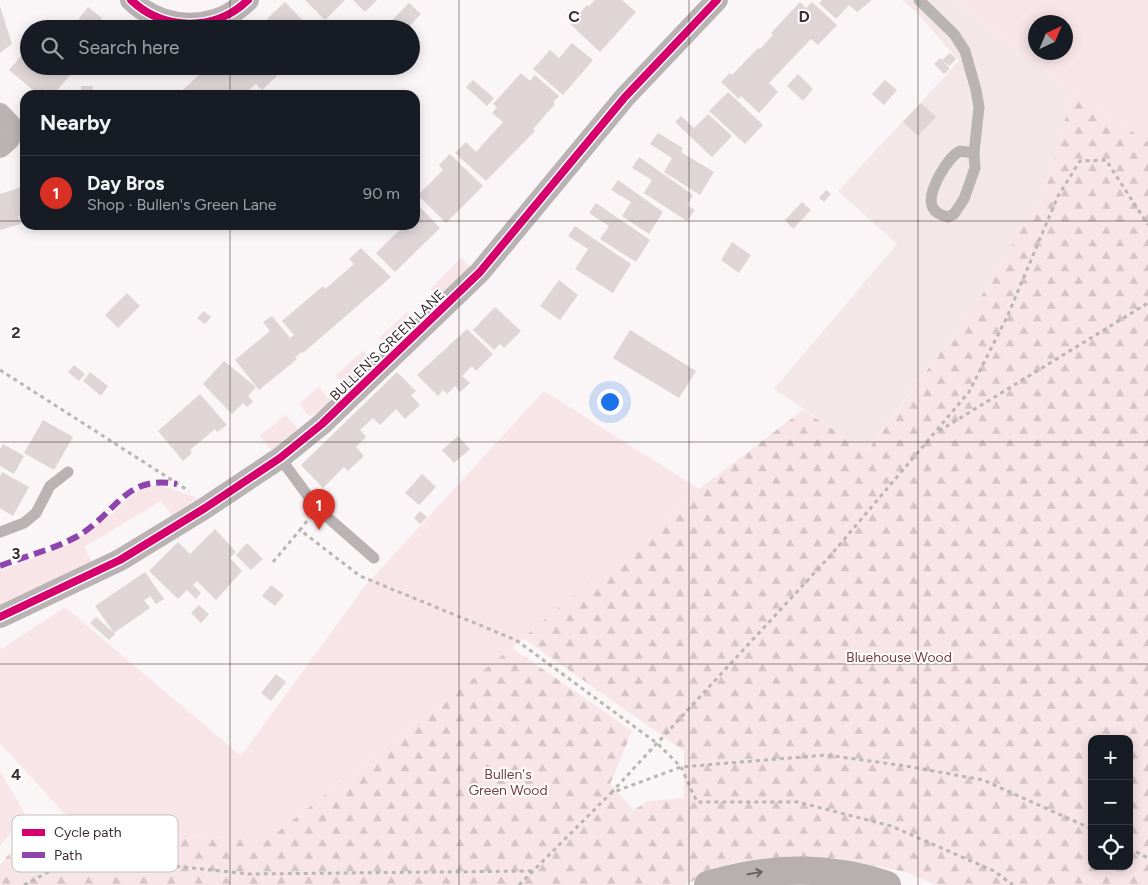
<!DOCTYPE html>
<meta charset="utf-8">
<style>
:root{--surface:#171b24;--page:#242831;--text:#f1f3f6;--muted:#9ea1a6;--line:#363941;--accent:#d93025}
body{margin:0;font-family:Figtree,sans-serif;background:var(--page);color:var(--text)}
.controls{position:absolute;right:15px;bottom:15px;display:grid;overflow:hidden;border-radius:10px;box-shadow:0 2px 12px #0003}
.controls button{width:45px;height:45px;display:grid;place-items:center;padding:0;border:0;border-bottom:1px solid var(--line);background:var(--surface);color:var(--text);font:25px sans-serif}
.compass{position:absolute;left:1028px;top:15px;width:45px;height:45px;border-radius:50%;background:var(--surface);box-shadow:0 2px 12px #0003;rotate:44deg}
.you{position:absolute;left:609px;top:401px;width:18px;height:18px;margin:-12px;border:4px solid #fff;border-radius:50%;background:#1a73e8;box-shadow:0 0 0 8px #1a73e833}
.badge{display:grid;place-items:center;width:32px;height:32px;border-radius:50%;background:var(--accent);color:#fff;font-size:16px;font-weight:700}
.pin{position:absolute;translate:-50% -41px;filter:drop-shadow(0 1px 2px #0008)}
.pin::after{content:'';position:absolute;top:26px;width:18px;height:15px;background:inherit;clip-path:polygon(0 0,100% 0,50% 100%)}
.list{margin:0;padding:0;list-style:none}
h2{display:flex;justify-content:space-between;align-items:center;height:65px;margin:0;padding:0 20px;font-size:21px}
h2 small{font-size:16px;font-weight:400;color:var(--muted)}
.list li{display:grid;grid-template-columns:32px 1fr auto;gap:15px;align-items:center;box-sizing:border-box;height:75px;padding:0 20px;border-top:1px solid var(--line)}
.list b{display:block;font-size:19px;white-space:nowrap}
.list p{margin:0;font-size:16px;white-space:nowrap;color:var(--muted)}
.list em{font-size:16px;font-style:normal;color:var(--muted)}
.icon{flex:none;width:28px;height:28px;fill:none;stroke:currentColor;stroke-width:2;stroke-linecap:round;stroke-linejoin:round}
.map{position:relative;flex:none;width:1148px;height:885px;overflow:hidden}
.search{position:absolute;background:var(--surface);box-shadow:0 2px 12px #0003;left:20px;top:20px;width:400px;height:55px;display:flex;align-items:center;gap:12px;box-sizing:border-box;padding:0 18px;border-radius:28px;color:var(--muted);font-size:19px}
.panel{position:absolute;background:var(--surface);box-shadow:0 2px 12px #0003;left:20px;top:90px;width:400px;height:140px;border-radius:15px}
.map>svg:first-child{display:block}
</style>
<div class="map">
<svg width="1148" height="885" viewBox="0 0 1148 885">
<defs>
<pattern id="forest-firs" width="22" height="20" patternUnits="userSpaceOnUse" patternTransform="scale(1.25)"><rect width="22" height="20" fill="#f8e5e7"/><path d="M5 1l3.5 6h-7zM16 11l3.5 6h-7z" fill="#d6c5c6"/></pattern>
</defs>
<rect width="100%" height="100%" fill="#faf5f6"/>
<polygon fill="#f3e7e8" points="902,0 953,0 1073,92 1045,191 977,303 866,451 774,389 897,244 838,191 959,61 918,14"/>
<g fill="#f8e5e7" fill-rule="evenodd">
<path d="M 954,0 L 1148,0 L 1148,142 L 1073,92 ZM 1036,22 L 1066,22 L 1066,52 L 1036,52 Z"/>
<polygon points="461,258 471,268 440,299 430,289"/>
<polygon points="407,312 416,323 388,348 379,338"/>
<polygon points="363,351 373,360 373,364 351,384 344,386 336,375"/>
<path d="M 319,387 L 329,400 C 327,408 318,414 309,416 L 299,404 Z"/>
<polygon points="544,391 699,489 512,648 266,841 76,826 0,743 0,650 65,607 241,756 365,586"/>
<polygon points="286,415 297,428 297,432 275,449 270,449 259,436"/>
<polygon points="160,485 198,498 172,515 161,501 84,547 92,562 0,604 0,571 72,543 112,514 133,494 145,487"/>
<polygon points="0,771 25,814 0,846"/>
</g>
<path fill="url(#forest-firs)" fill-rule="evenodd" d="M 1073,92 L 1148,142 L 1148,885 L 936,885 L 906,872 L 836,858 L 733,863 L 684,885 L 0,885 L 0,865 L 10,853 L 44,832 L 76,826 L 266,841 L 512,648 L 632,731 L 610,784 L 634,810 L 648,801 L 684,798 L 684,751 L 523,638 L 699,489 L 803,410 L 867,451 L 977,303 L 1045,191 ZM 1092,739 L 1129,739 L 1129,866 L 1092,866 Z"/>
<g fill="#dfd5d6">
<polygon points="305,0 345,0 325,20"/>
<polygon points="353,0 377,0 365,12"/>
<polygon points="595,0 622,0 636,12 600,52 570,24 587,5 589,6"/>
<polygon points="822,0 872,0 857,12 849,5 836,19 819,3"/>
<polygon points="285,2 311,29 258,29 271,15"/>
<polygon points="800,2 806,8 812,2 837,25 818,45 811,39 769,83 778,92 759,113 741,96 739,99 721,82 730,73 732,75 758,48 760,49 773,35 771,33"/>
<polygon points="409,3 421,14 407,29 399,29 391,21"/>
<polygon points="0,6 12,44 0,53"/>
<polygon points="88,7 102,18 93,29 80,29 75,24"/>
<polygon points="327,22 334,29 320,29"/>
<polygon points="572,43 593,60 563,95 533,69 550,50 559,58"/>
<polygon points="26,50 29,52 29,66 62,66 71,74 53,95 46,89 39,95 9,70"/>
<polygon points="950,53 956,59 949,66 942,60"/>
<polygon points="940,58 950,69 944,74 934,64"/>
<polygon points="209,66 274,66 270,70 277,76 262,90 256,84 242,95 237,90 232,95 177,95"/>
<polygon points="521,73 530,81 535,75 559,96 553,102 555,104 533,129 535,131 486,181 455,153 466,142 476,152 503,122 492,113 497,107 493,104"/>
<polygon points="798,74 813,89 803,101 787,86"/>
<polygon points="473,80 494,98 487,106 466,87"/>
<polygon points="885,80 897,90 884,105 872,94"/>
<polygon points="81,86 93,86 93,95 70,95 70,91 81,91"/>
<polygon points="728,92 763,125 745,144 709,111"/>
<polygon points="921,103 936,117 918,136 903,122"/>
<polygon points="708,114 732,136 712,157 675,122 681,116 694,128"/>
<polygon points="658,133 683,148 681,152 714,172 700,195 664,172 672,158 650,144"/>
<polygon points="450,154 483,186 446,223 418,195 443,170 439,165"/>
<polygon points="639,157 693,195 687,205 695,210 687,221 644,193 652,180 632,168"/>
<polygon points="618,180 663,212 649,234 622,216 631,202 611,190"/>
<polygon points="25,186 25,214 18,216 21,224 0,230 0,194"/>
<polygon points="826,190 831,194 824,202 819,198"/>
<polygon points="415,202 440,228 395,272 376,253 401,229 396,225 415,225"/>
<polygon points="802,202 811,210 793,229 785,220"/>
<polygon points="596,203 650,240 636,262 600,239 609,226 589,213"/>
<polygon points="575,226 631,264 613,293 575,269 588,249 568,236"/>
<polygon points="732,242 751,255 739,273 721,260"/>
<polygon points="361,248 391,277 303,353 292,340 302,352 295,357 297,359 259,390 235,360 270,331 263,322 272,316 290,338 294,335 282,321 323,286 325,289 346,271 354,264 349,259"/>
<polygon points="559,280 578,295 560,320 540,306"/>
<polygon points="127,293 140,306 118,328 105,315"/>
<polygon points="495,307 521,331 504,348 500,344 494,350 473,330"/>
<polygon points="204,311 211,317 205,324 197,318"/>
<polygon points="467,329 493,354 476,371 472,366 462,376 470,383 460,392 455,386 447,394 443,390 438,396 417,375"/>
<polygon points="630,330 696,371 679,398 613,358"/>
<polygon points="224,361 256,387 248,396 253,401 247,407 243,403 232,414 203,384"/>
<polygon points="74,365 85,374 79,381 68,372"/>
<polygon points="90,372 108,386 101,396 83,381"/>
<polygon points="397,372 416,391 411,395 420,405 405,419 396,409 380,425 373,418 360,430 366,437 356,447 364,456 348,471 344,467 323,488 301,465"/>
<polygon points="200,394 227,425 217,432 215,429 190,450 192,453 183,461 158,431"/>
<polygon points="43,420 73,437 54,470 24,453"/>
<polygon points="458,436 470,449 454,463 442,450"/>
<polygon points="3,444 24,456 14,474 0,466 0,449"/>
<polygon points="2,472 29,487 13,516 0,508 0,476"/>
<polygon points="422,474 436,487 419,505 405,493"/>
<polygon points="420,511 427,517 420,524 414,518"/>
<polygon points="215,529 236,552 230,558 242,571 216,600 197,581 193,585 201,593 196,599 187,590 178,599 149,571 178,542 190,554"/>
<polygon points="247,543 263,559 251,570 236,555"/>
<polygon points="145,572 164,599 156,604 150,596 148,598 144,600 150,608 114,633 95,606"/>
<polygon points="271,585 284,595 275,606 262,596"/>
<polygon points="199,605 209,614 201,623 191,613"/>
<polygon points="96,617 115,634 109,640 90,623"/>
<polygon points="276,674 286,682 271,701 261,693"/>
</g>
<g fill="none" stroke-linecap="round" stroke-linejoin="round">
<g stroke="#bbb6b6" stroke-width="3" stroke-dasharray="4 4" stroke-linecap="butt">
<polyline points="0,370 189,491"/>
<polyline points="939,431 1148,303"/>
<polyline points="307,521 300,530 360,576 516,640 658,744 681,767 697,802 798,802 891,826 994,871 1013,885"/>
<polyline points="273,562 300,530"/>
<polyline points="611,793 830,556 969,392 1007,317 1058,196 1080,161 1106,160 1148,225"/>
<polyline points="1129,848 1148,858"/>
<polyline points="24,885 78,856 249,874 533,871"/>
<polyline points="519,885 611,793 681,767 826,755 906,766 983,780 1092,829"/>
</g>
<g stroke="#b9b3b4" stroke-width="11">
<path d="M 919,0 L 954,34 L 965,51 L 976,90 L 979,107 L 974,153 L 975,168 L 964,199 L 954,214 L 948,217 C 941,215 935,213 932,206 C 927,191 948,157 960,151 L 974,153"/>
<polyline points="280,458 317,508 374,558"/>
<polyline points="0,532 24,523 36,513 50,486 68,472"/>
</g>
<g stroke="#b9b3b4" stroke-width="22">
<path d="M 131,0 C 164,31 215,32 248,0"/>
<polyline points="0,114 13,128 9,139 0,147"/>
<polyline points="0,617 120,560 205,508 280,458 322,424 480,272 625,97 717,0"/>
</g>
<path stroke="#b7afb0" stroke-width="28" d="M 708,885 C 767,867 828,865 887,885"/>
<path stroke="#8e44ad" stroke-width="6" stroke-dasharray="12 6" stroke-linecap="butt" d="M 0,566 C 25,556 52,550 76,537 C 117,514 124,474 177,484"/>
<g stroke="#fff" stroke-width="11">
<g id="cycleway">
<path d="M 131,0 C 164,31 215,32 248,0"/>
<polyline points="0,617 120,560 205,508 280,458 322,424 480,272 625,97 717,0"/>
</g>
</g>
<use href="#cycleway" stroke="#d6006c" stroke-width="8"/>
</g>
<defs><path id="oneway-shaft" d="M-6 0H5M1.5-3L5.5 0L1.5 3" fill="none" stroke-width="1.6" stroke-linecap="round" stroke-linejoin="round" transform="scale(1.25)"/></defs>
<use stroke="#6d6263" href="#oneway-shaft" transform="translate(755 873) rotate(-9)"/>
<path fill="none" stroke="#3c2f30" stroke-width="1" stroke-opacity="0.55" d="M 230,0 L 230,29M 459,0 L 459,885M 689,0 L 689,885M 918,0 L 918,885M 230,66 L 230,95M 0,221 L 25,221M 415,221 L 1148,221M 230,225 L 230,885M 0,442 L 1148,442M 0,664 L 1148,664"/>
<g text-anchor="middle" stroke-width="4" stroke-linejoin="round" paint-order="stroke">
<g font-size="14" fill="#3c2f30" stroke="#fff">
<text transform="translate(387 345) rotate(-44)" y="5">BULLEN'S GREEN LANE</text>
</g>
<g font-size="14" fill="#783d46" stroke="#fff">
<text x="899" y="662">Bluehouse Wood</text>
<text x="508" y="779">Bullen's<tspan x="508" dy="16">Green Wood</tspan></text>
</g>
</g>
<rect x="12" y="815" width="166" height="57" rx="8" fill="#fff" stroke="#c4c1c1" stroke-width="1"/>
<rect x="22" y="829" width="23" height="7" fill="#d6006c"/>
<rect x="22" y="852" width="23" height="6" fill="#8e44ad"/>
<g font-size="14" fill="#3c2f30">
<text x="54" y="837">Cycle path</text>
<text x="54" y="860">Path</text>
</g>
<g font-size="16" text-anchor="middle" font-weight="bold" fill="#3c2f30" stroke="#fff" stroke-width="4" stroke-linejoin="round" paint-order="stroke">
<text x="574" y="22">C</text>
<text x="804" y="22">D</text>
<text x="16" y="338">2</text>
<text x="16" y="559">3</text>
<text x="16" y="780">4</text>
</g>
</svg>
<div class="controls">
<button>+</button>
<button>−</button>
<button><svg class="icon" aria-label="locate" viewBox="0 0 24 24"><circle cx="12" cy="12" r="6"/><path d="M12 2v4M12 18v4M2 12h4M18 12h4"/></svg></button>
</div>
<svg class="compass" viewBox="-18 -18 36 36"><path d="M0-13l5 13h-10z" fill="#e53935"/><path d="M0 13l5-13h-10z" fill="#9ea1a6"/></svg>
<div class="you"></div>
<div class="pin badge" style="left:319px;top:530px">1</div>
<div class="search"><svg class="icon" aria-label="search" viewBox="0 0 24 24"><circle cx="10" cy="10" r="6"/><path d="M15 15l6 6"/></svg>Search here</div>
<section class="panel">
<h2>Nearby<small></small></h2>
<ul class="list">
<li><span class="badge">1</span><div><b>Day Bros</b><p>Shop · Bullen's Green Lane</p></div><em>90 m</em></li>
</ul>
</section>
</div>
